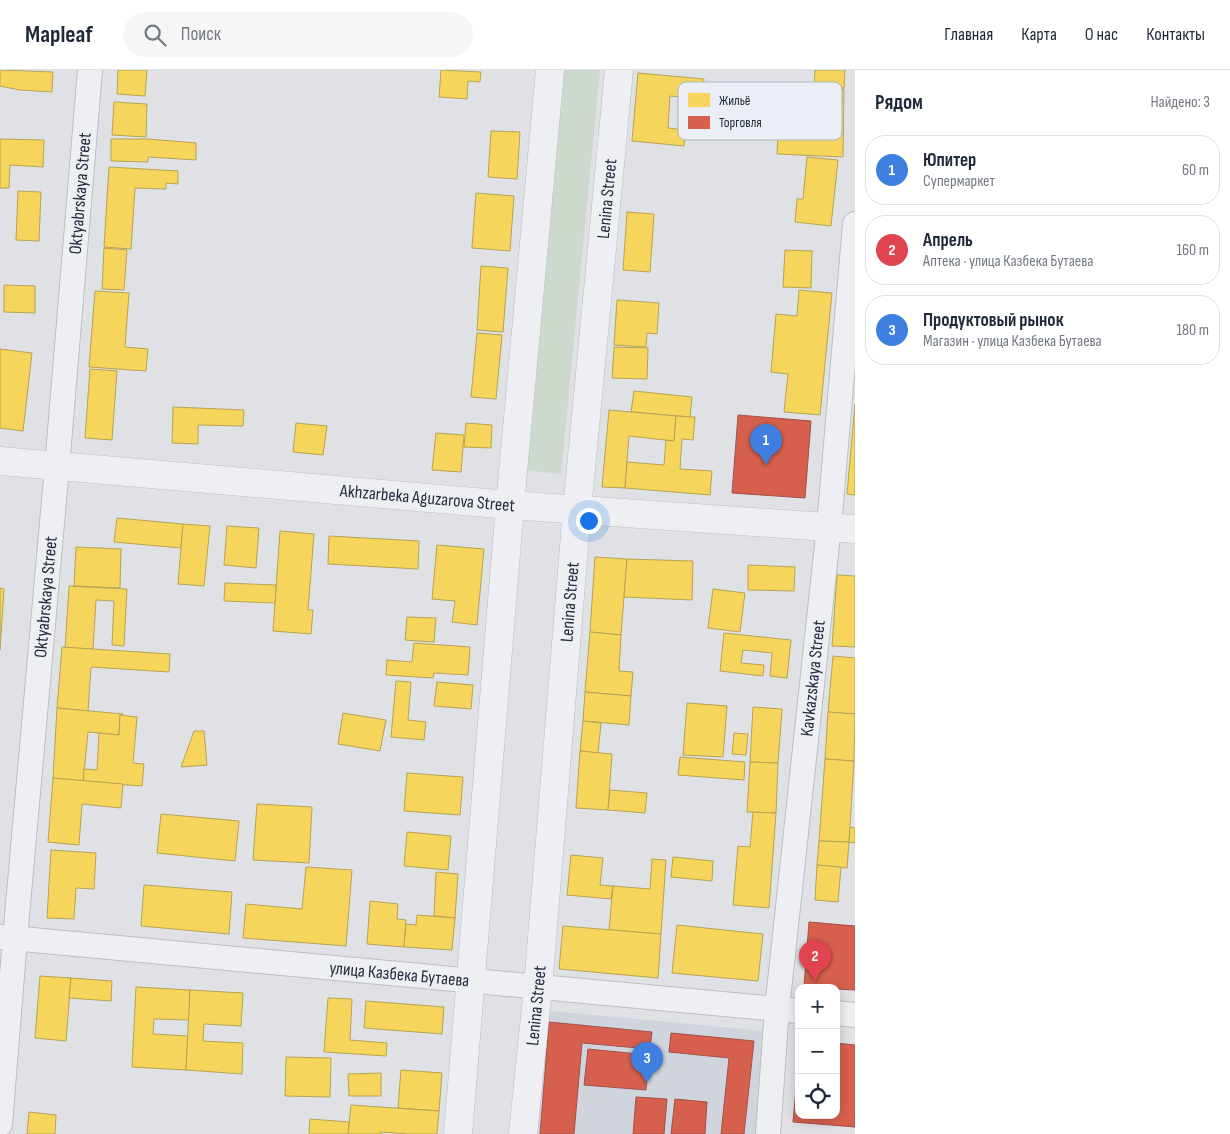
<!DOCTYPE html>
<html lang="ru">
<meta charset="utf-8">
<style>
:root{--surface:#fff;--page:#f6f6f7;--text:#1f2937;--muted:#747a83;--line:#e0e1e3;--accent:#b45309}
body{margin:0;font-family:"Sofia Sans Condensed",sans-serif;background:var(--page);color:var(--text)}
.controls{position:absolute;right:15px;bottom:15px;display:grid;overflow:hidden;border-radius:10px;box-shadow:0 2px 12px #0003}
.controls button{width:45px;height:45px;display:grid;place-items:center;padding:0;border:0;border-bottom:1px solid var(--line);background:var(--surface);color:var(--text);font:25px sans-serif}
.you{position:absolute;left:588px;top:450px;width:18px;height:18px;margin:-12px;border:4px solid #fff;border-radius:50%;background:#1a73e8;box-shadow:0 0 0 8px #1a73e833}
.badge{display:grid;place-items:center;width:32px;height:32px;border-radius:50%;background:var(--accent);color:#fff;font-size:16px;font-weight:700}
.pin{position:absolute;translate:-50% -41px;filter:drop-shadow(0 1px 2px #0008)}
.pin::after{content:'';position:absolute;top:26px;width:18px;height:15px;background:inherit;clip-path:polygon(0 0,100% 0,50% 100%)}
.list{margin:0;padding:0;list-style:none}
h2{display:flex;justify-content:space-between;align-items:center;height:65px;margin:0;padding:0 20px;font-size:21px}
h2 small{font-size:16px;font-weight:400;color:var(--muted)}
.list li{display:grid;grid-template-columns:32px 1fr auto;gap:15px;align-items:center;box-sizing:border-box;height:70px;margin:0 10px 10px;padding:0 10px;border:1px solid var(--line);border-radius:20px}
.list b{display:block;font-size:19px;white-space:nowrap}
.list p{margin:0;font-size:16px;white-space:nowrap;color:var(--muted)}
.list em{font-size:16px;font-style:normal;color:var(--muted)}
.icon{flex:none;width:28px;height:28px;fill:none;stroke:currentColor;stroke-width:2;stroke-linecap:round;stroke-linejoin:round}
.map{position:relative;flex:none;width:855px;height:1064px;overflow:hidden}
header{display:flex;align-items:center;gap:30px;box-sizing:border-box;height:70px;padding:0 25px;background:var(--surface);border-bottom:1px solid var(--line)}
header strong{font-size:24px}
nav{display:flex;gap:28px;margin-inline-start:auto;font-size:18px}
.search{width:350px;height:45px;background:var(--page);display:flex;align-items:center;gap:12px;box-sizing:border-box;padding:0 18px;border-radius:28px;color:var(--muted);font-size:19px}
main{display:flex}
aside{flex:1;background:var(--surface)}
.map>svg:first-child{display:block}
</style>
<header>
<strong>Mapleaf</strong>
<div class="search"><svg class="icon" aria-label="search" viewBox="0 0 24 24"><circle cx="10" cy="10" r="6"/><path d="M15 15l6 6"/></svg>Поиск</div>
<nav><a>Главная</a><a>Карта</a><a>О нас</a><a>Контакты</a></nav>
</header>
<main>
<div class="map">
<svg width="855" height="1064" viewBox="0 0 855 1064">
<rect width="100%" height="100%" fill="#dfe1e5"/>
<polygon fill="#d0d4dc" points="541,940 765,961 755,1064 529,1064"/>
<polygon fill="#ced9ce" points="563,0 600,0 561,404 525,400"/>
<g fill="#f6d55c" stroke="#b7a353">
<polygon points="0,0 53,2 52,22 20,20 0,16"/>
<polygon points="118,0 147,0 145,26 117,24"/>
<polygon points="441,0 481,2 480,12 468,11 467,29 439,27"/>
<polygon points="815,0 845,0 844,18 814,16"/>
<polygon points="638,3 704,9 702,29 670,26 668,58 685,60 684,76 632,71"/>
<polygon points="815,18 844,19 843,87 777,84 778,64 814,66"/>
<polygon points="114,32 147,34 146,67 112,65"/>
<polygon points="491,61 520,62 517,109 488,107"/>
<polygon points="0,69 44,70 43,97 10,95 9,118 0,118"/>
<polygon points="111,69 148,69 196,73 196,90 148,87 148,92 111,91"/>
<polygon points="807,87 838,90 831,156 795,152 797,129 803,129"/>
<polygon points="109,97 178,101 178,114 166,113 166,119 135,118 131,179 104,177"/>
<polygon points="18,121 41,122 39,171 16,170"/>
<polygon points="476,123 514,126 510,181 472,178"/>
<polygon points="627,142 654,144 650,202 623,200"/>
<polygon points="104,178 127,180 124,220 102,219"/>
<polygon points="785,180 812,181 811,218 783,217"/>
<polygon points="481,196 508,198 503,262 477,260"/>
<polygon points="4,215 35,216 35,243 4,242"/>
<polygon points="799,220 832,223 820,345 784,342 788,304 771,302 776,244 797,246"/>
<polygon points="95,221 129,223 125,277 148,279 146,301 89,297"/>
<polygon points="617,230 659,233 657,264 647,263 646,277 614,275"/>
<polygon points="477,263 502,265 496,329 471,327"/>
<polygon points="614,277 648,278 647,309 612,308"/>
<polygon points="0,279 32,283 23,361 0,358"/>
<polygon points="90,299 117,301 112,370 85,368"/>
<polygon points="634,321 692,327 690,347 631,342"/>
<polygon points="855,334 855,425 847,424"/>
<polygon points="173,337 244,340 243,356 198,355 198,374 172,373"/>
<polygon points="609,340 676,346 674,371 629,366 625,418 602,417"/>
<polygon points="676,346 695,347 693,370 682,369 680,399 712,401 710,425 625,418 627,392 664,395 666,370 674,371"/>
<polygon points="296,353 327,356 323,385 293,382"/>
<polygon points="466,353 492,355 491,378 464,377"/>
<polygon points="436,363 464,365 461,402 432,400"/>
<polygon points="117,448 183,454 181,478 114,472"/>
<polygon points="183,454 210,456 204,516 178,514"/>
<polygon points="227,456 259,458 256,498 224,495"/>
<polygon points="280,461 314,464 308,540 313,540 311,564 273,561"/>
<polygon points="329,466 419,471 418,499 328,494"/>
<polygon points="437,475 484,479 477,555 452,552 455,531 432,529"/>
<polygon points="76,477 121,479 120,518 74,516"/>
<polygon points="595,487 627,489 621,565 590,562"/>
<polygon points="627,489 693,491 692,530 624,527"/>
<polygon points="748,495 795,497 794,521 748,520"/>
<polygon points="837,505 855,506 855,577 832,576"/>
<polygon points="225,513 276,515 275,533 224,531"/>
<polygon points="69,516 127,519 124,576 112,575 114,531 96,530 93,579 65,578"/>
<polygon points="0,518 4,519 0,580"/>
<polygon points="713,519 745,523 740,562 708,558"/>
<polygon points="407,547 436,548 434,572 405,570"/>
<polygon points="590,562 621,565 619,601 633,602 631,626 585,622"/>
<polygon points="724,563 791,570 787,608 770,606 772,583 743,580 741,593 764,595 763,606 720,601"/>
<polygon points="414,573 470,577 468,605 434,603 433,608 386,605 387,590 412,592"/>
<polygon points="62,577 170,584 169,602 91,597 88,641 57,638"/>
<polygon points="833,586 855,588 855,644 828,642"/>
<polygon points="396,611 411,612 408,650 426,652 424,670 391,667"/>
<polygon points="437,612 473,615 471,639 434,636"/>
<polygon points="585,622 631,626 629,655 583,651"/>
<polygon points="687,633 727,636 723,687 683,685"/>
<polygon points="753,637 782,639 778,693 750,692"/>
<polygon points="57,638 123,644 120,645 119,665 88,662 83,712 53,708"/>
<polygon points="828,642 855,644 854,691 825,689"/>
<polygon points="343,643 386,650 380,681 338,674"/>
<polygon points="120,645 137,647 133,693 144,694 142,716 83,712 84,699 97,700 99,663 119,665"/>
<polygon points="583,651 601,653 598,683 580,681"/>
<polygon points="194,661 204,661 207,695 181,697"/>
<polygon points="734,663 748,664 746,685 732,684"/>
<polygon points="580,681 612,684 608,740 576,738"/>
<polygon points="680,687 745,692 744,710 678,705"/>
<polygon points="825,689 854,691 849,772 819,771"/>
<polygon points="750,692 778,693 776,743 747,742"/>
<polygon points="407,703 463,707 460,745 404,741"/>
<polygon points="53,708 123,714 121,738 82,734 79,775 48,772"/>
<polygon points="610,720 647,723 645,743 608,740"/>
<polygon points="257,734 312,737 309,793 253,790"/>
<polygon points="753,742 776,743 769,838 733,835 738,776 750,777"/>
<polygon points="161,744 239,751 235,791 157,783"/>
<polygon points="850,757 855,758 855,773 849,772"/>
<polygon points="407,762 451,766 448,800 404,796"/>
<polygon points="819,771 849,772 847,798 817,795"/>
<polygon points="51,780 96,783 94,819 76,818 74,849 47,848"/>
<polygon points="571,785 603,788 600,815 613,816 611,829 567,825"/>
<polygon points="673,787 713,791 712,811 671,807"/>
<polygon points="652,789 666,790 661,864 609,860 613,816 650,819"/>
<polygon points="817,795 841,797 838,832 815,830"/>
<polygon points="306,797 352,800 346,876 243,868 246,834 302,839"/>
<polygon points="436,802 458,804 455,848 434,846"/>
<polygon points="144,815 232,822 229,864 141,856"/>
<polygon points="370,831 398,834 397,849 406,850 404,877 367,874"/>
<polygon points="417,845 455,848 452,880 404,877 406,854 416,855"/>
<polygon points="677,855 763,864 758,911 672,903"/>
<polygon points="563,856 661,864 658,908 559,899"/>
<polygon points="40,906 71,908 66,971 35,968"/>
<polygon points="71,908 112,911 111,931 69,928"/>
<polygon points="136,917 190,920 189,950 154,949 153,964 188,966 186,1000 132,997"/>
<polygon points="190,920 243,923 241,956 204,954 203,971 243,973 242,1004 186,1000"/>
<polygon points="328,928 352,929 350,970 387,973 386,986 324,982"/>
<polygon points="366,931 444,937 442,964 364,958"/>
<polygon points="286,987 331,988 330,1027 285,1026"/>
<polygon points="401,1000 442,1003 439,1041 398,1038"/>
<polygon points="381,1003 381,1026 349,1026 348,1004"/>
<polygon points="351,1035 439,1041 437,1064 409,1064 381,1062 381,1064 348,1064"/>
<polygon points="29,1042 56,1045 55,1064 27,1064"/>
<polygon points="310,1049 349,1052 348,1064 309,1064"/>
</g>
<g fill="#d6604d" stroke="#a15149">
<polygon points="738,345 811,351 805,428 732,423"/>
<polygon points="809,852 855,856 855,920 836,919 836,918 804,916"/>
<polygon points="549,952 652,962 650,979 582,973 574,1064 540,1064"/>
<polygon points="671,963 754,971 744,1064 721,1064 729,988 669,982"/>
<polygon points="836,973 855,975 855,1057 793,1052 799,985 799,1045 836,1045"/>
<polygon points="588,979 649,985 646,1020 584,1015"/>
<polygon points="636,1027 667,1029 664,1064 633,1064"/>
<polygon points="675,1029 707,1032 705,1064 671,1064"/>
</g>
<g fill="none" stroke-linecap="round" stroke-linejoin="round">
<g stroke="#bdbfc3" stroke-width="26">
<g id="minor">
<path id="s1" d="M 0,867 L 799,941"/>
<polyline points="836,943 855,945"/>
<path id="s2" d="M 0,1054 L 15,868 L 57,397 L 90,0"/>
<path id="s3" d="M 768,1064 L 777,939 L 829,456 L 855,154"/>
</g>
</g>
<g stroke="#bdbfc3" stroke-width="29">
<g id="tertiary">
<path id="s4" d="M 0,391 L 510,435 L 855,459"/>
<polyline points="458,1064 510,435 550,0"/>
<path id="s5" d="M 523,1064 L 538,917 L 577,440 L 619,0"/>
</g>
</g>
<use href="#minor" stroke="#eeeff2" stroke-width="24"/>
<use href="#tertiary" stroke="#eeeff2" stroke-width="28"/>
</g>
<g text-anchor="middle" stroke-width="5" stroke-linejoin="round" paint-order="stroke">
<g font-size="18" fill="#242d3f" stroke="#ebeff5">
<text dy="6" stroke="none"><textPath href="#s2" startOffset="934">Oktyabrskaya Street</textPath></text>
<text dy="6" stroke="none"><textPath href="#s5" startOffset="939">Lenina Street</textPath></text>
<text dy="6" stroke="none"><textPath href="#s4" startOffset="429">Akhzarbeka Aguzarova Street</textPath></text>
<text dy="6" stroke="none"><textPath href="#s2" startOffset="529">Oktyabrskaya Street</textPath></text>
<text dy="6" stroke="none"><textPath href="#s5" startOffset="534">Lenina Street</textPath></text>
<text dy="6" stroke="none"><textPath href="#s3" startOffset="458">Kavkazskaya Street</textPath></text>
<text dy="6" stroke="none"><textPath href="#s1" startOffset="401">улица Казбека Бутаева</textPath></text>
<text dy="6" stroke="none"><textPath href="#s5" startOffset="129">Lenina Street</textPath></text>
</g>
</g>
<rect x="678" y="12" width="164" height="58" rx="8" fill="#ebeff5" stroke="#afb5be" stroke-width="1"/>
<rect x="688" y="23" width="22" height="14" fill="#f6d55c"/>
<rect x="688" y="46" width="22" height="13" fill="#d6604d"/>
<g font-size="14" fill="#242d3f">
<text x="719" y="35">Жильё</text>
<text x="719" y="57">Торговля</text>
</g>
</svg>
<div class="controls">
<button>+</button>
<button>−</button>
<button><svg class="icon" aria-label="locate" viewBox="0 0 24 24"><circle cx="12" cy="12" r="6"/><path d="M12 2v4M12 18v4M2 12h4M18 12h4"/></svg></button>
</div>
<div class="you"></div>
<div class="pin badge" style="left:766px;top:395px;background:#3f7fe0">1</div>
<div class="pin badge" style="left:815px;top:911px;background:#e0444e">2</div>
<div class="pin badge" style="left:647px;top:1013px;background:#3f7fe0">3</div>
</div>
<aside>
<h2>Рядом<small>Найдено: 3</small></h2>
<ul class="list">
<li><span class="badge" style="background:#3f7fe0">1</span><div><b>Юпитер</b><p>Супермаркет</p></div><em>60 m</em></li>
<li><span class="badge" style="background:#e0444e">2</span><div><b>Апрель</b><p>Аптека · улица Казбека Бутаева</p></div><em>160 m</em></li>
<li><span class="badge" style="background:#3f7fe0">3</span><div><b>Продуктовый рынок</b><p>Магазин · улица Казбека Бутаева</p></div><em>180 m</em></li>
</ul>
</aside>
</main>
